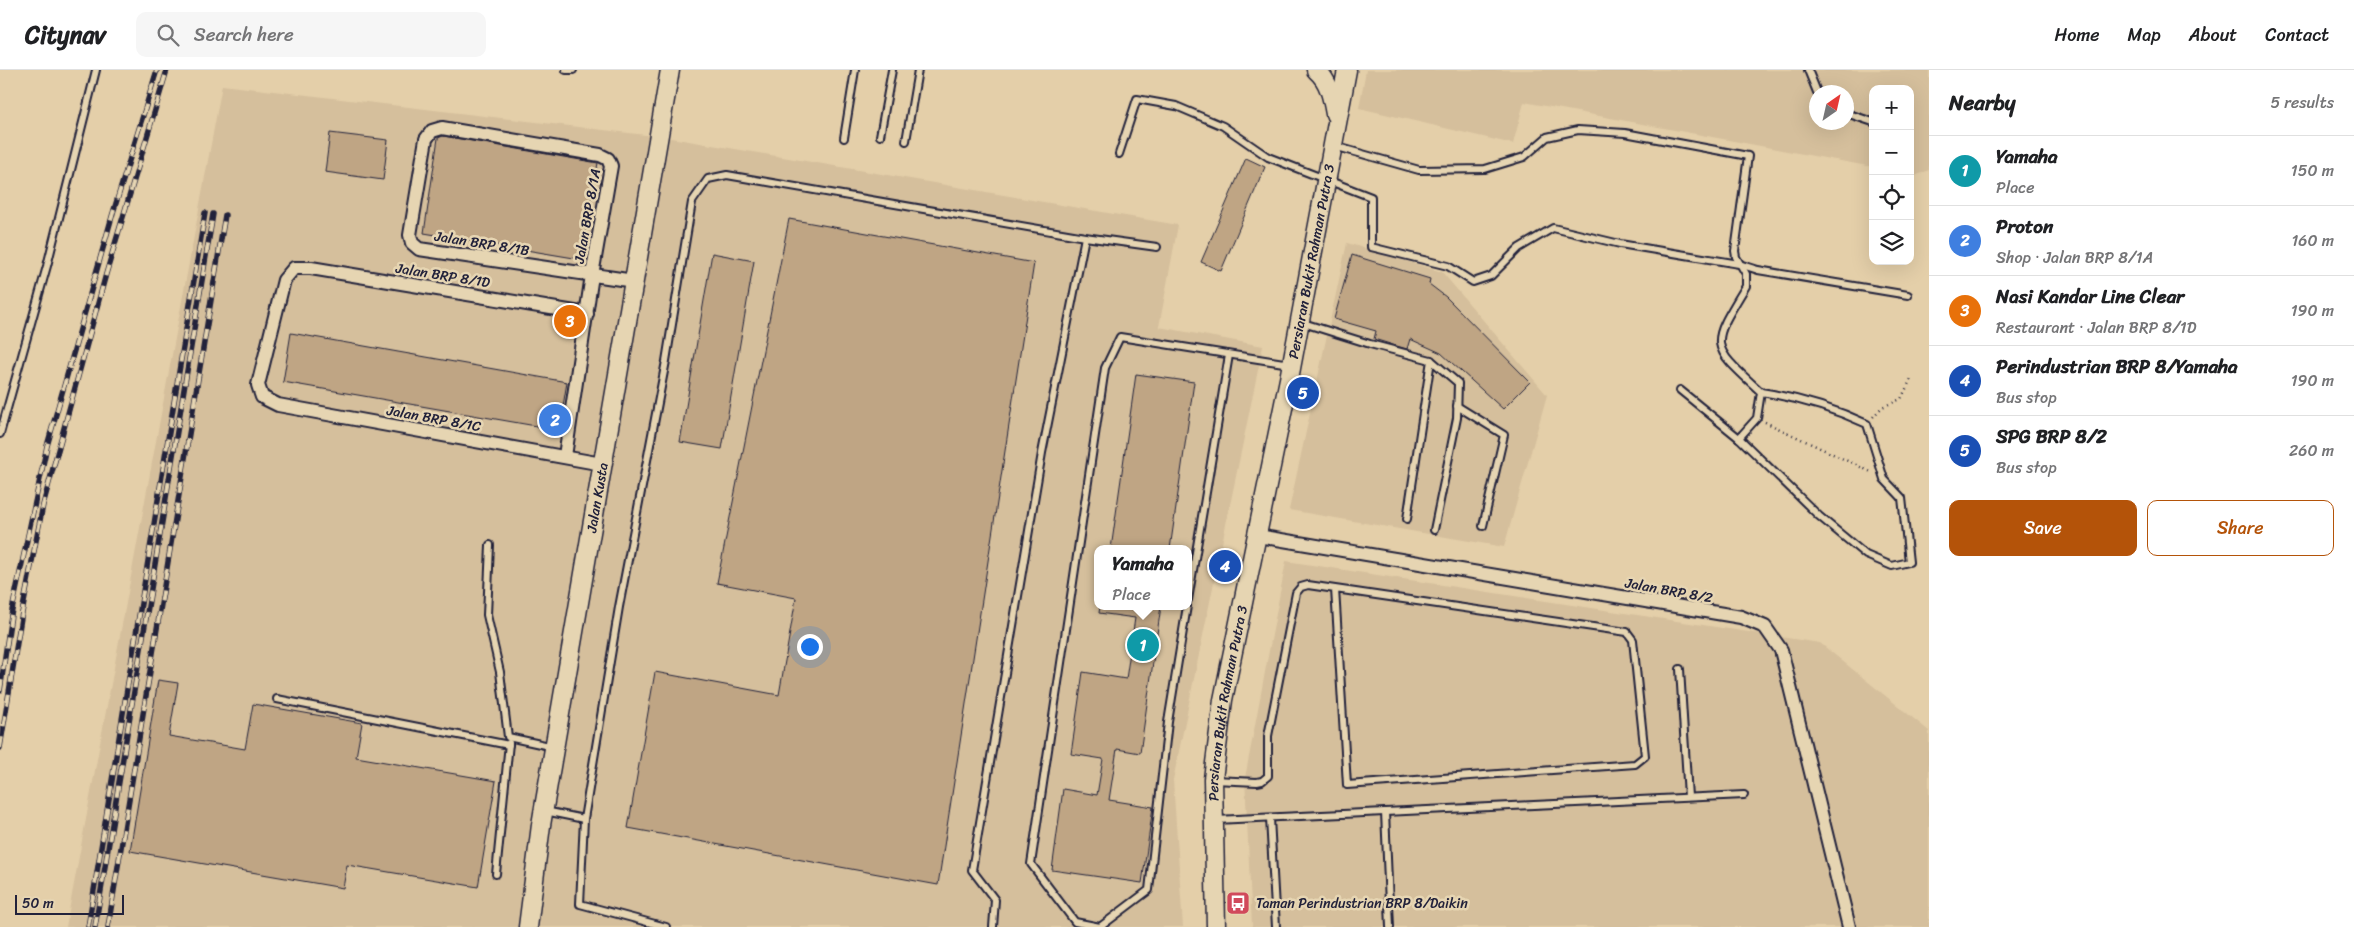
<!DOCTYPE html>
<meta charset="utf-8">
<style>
:root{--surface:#fff;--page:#f6f6f6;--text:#202124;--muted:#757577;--line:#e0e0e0;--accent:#b45309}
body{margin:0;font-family:Sriracha,sans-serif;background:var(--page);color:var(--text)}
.controls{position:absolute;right:15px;top:15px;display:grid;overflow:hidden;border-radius:10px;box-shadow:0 5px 20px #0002}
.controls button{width:45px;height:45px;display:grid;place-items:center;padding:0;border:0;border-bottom:1px solid var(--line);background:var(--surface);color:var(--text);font:25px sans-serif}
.compass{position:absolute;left:1809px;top:15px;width:45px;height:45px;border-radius:50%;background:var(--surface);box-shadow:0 5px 20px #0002;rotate:34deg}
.scale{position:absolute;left:15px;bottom:12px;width:109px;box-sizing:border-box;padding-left:5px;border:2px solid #22223b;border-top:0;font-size:14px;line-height:18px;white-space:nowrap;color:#22223b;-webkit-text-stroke:4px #e6d5b2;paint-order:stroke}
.you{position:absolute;left:809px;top:576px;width:18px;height:18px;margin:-12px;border:4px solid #fff;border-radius:50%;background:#1a73e8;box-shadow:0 0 0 8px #1a73e833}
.badge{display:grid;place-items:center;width:32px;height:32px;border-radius:50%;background:var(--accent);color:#fff;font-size:16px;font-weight:700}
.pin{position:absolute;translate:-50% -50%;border:2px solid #fff;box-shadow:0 1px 5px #0006}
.popup{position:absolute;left:1094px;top:475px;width:98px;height:65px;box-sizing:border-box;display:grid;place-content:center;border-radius:10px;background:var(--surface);filter:drop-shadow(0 1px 4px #0005);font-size:16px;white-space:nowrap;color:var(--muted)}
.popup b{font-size:19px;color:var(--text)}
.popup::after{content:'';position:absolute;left:50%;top:100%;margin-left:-10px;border:10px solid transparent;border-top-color:var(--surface)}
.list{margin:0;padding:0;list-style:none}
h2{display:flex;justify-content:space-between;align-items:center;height:65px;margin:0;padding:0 20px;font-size:21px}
h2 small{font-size:16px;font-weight:400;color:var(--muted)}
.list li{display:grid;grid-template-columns:32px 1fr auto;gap:15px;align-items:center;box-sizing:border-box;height:70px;padding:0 20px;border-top:1px solid var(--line)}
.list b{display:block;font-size:19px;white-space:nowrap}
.list p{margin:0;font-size:16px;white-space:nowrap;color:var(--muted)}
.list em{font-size:16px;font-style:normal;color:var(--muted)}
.actions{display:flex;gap:10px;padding:15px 20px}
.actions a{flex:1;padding:11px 0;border:1px solid var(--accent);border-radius:10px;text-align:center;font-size:18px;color:var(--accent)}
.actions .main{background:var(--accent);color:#fff}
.icon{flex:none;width:28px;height:28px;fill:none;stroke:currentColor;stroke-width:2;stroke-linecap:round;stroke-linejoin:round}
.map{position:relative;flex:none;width:1929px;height:857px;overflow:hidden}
header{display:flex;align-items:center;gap:30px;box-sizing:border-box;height:70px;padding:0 25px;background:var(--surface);border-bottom:1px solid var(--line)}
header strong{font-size:24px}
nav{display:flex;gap:28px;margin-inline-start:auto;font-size:18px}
.search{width:350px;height:45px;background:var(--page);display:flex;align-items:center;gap:12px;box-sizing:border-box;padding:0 18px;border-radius:10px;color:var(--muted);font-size:19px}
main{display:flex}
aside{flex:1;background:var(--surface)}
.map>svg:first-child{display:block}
</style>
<header>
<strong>Citynav</strong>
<div class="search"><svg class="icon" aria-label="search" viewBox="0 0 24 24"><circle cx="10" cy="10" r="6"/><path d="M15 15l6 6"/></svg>Search here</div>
<nav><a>Home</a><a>Map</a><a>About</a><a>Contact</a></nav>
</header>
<main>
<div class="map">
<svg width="1929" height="857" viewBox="0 0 1929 857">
<rect width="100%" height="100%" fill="#e4cfa9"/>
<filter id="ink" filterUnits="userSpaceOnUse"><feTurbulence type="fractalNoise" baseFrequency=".02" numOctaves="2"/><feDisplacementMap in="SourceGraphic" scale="10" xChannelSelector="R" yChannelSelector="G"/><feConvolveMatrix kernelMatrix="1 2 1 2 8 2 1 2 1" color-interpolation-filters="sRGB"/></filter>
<g filter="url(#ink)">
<g fill="#d5bf9c" fill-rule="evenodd">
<path d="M 1366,0 L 1929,0 L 1929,100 L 1915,106 L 1910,105 L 1910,19 L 1873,19 L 1873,97 L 1524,32 L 1513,74 L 1359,38 ZM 1816,22 L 1846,22 L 1846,52 L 1816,52 Z"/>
<path d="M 222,15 L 671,68 L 1178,155 L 1159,257 L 1263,276 L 1173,710 L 1183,857 L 66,857 ZM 1098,479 L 1188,479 L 1188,536 L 1098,536 Z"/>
<polygon points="1347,173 1442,202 1547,325 1504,477 1289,440"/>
<polygon points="1286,491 1820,573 1929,661 1929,857 1252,857 1245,708"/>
</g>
<g fill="#bfa584" stroke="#22223b">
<polygon points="330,63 388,70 383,110 325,102"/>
<polygon points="443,66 598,93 580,189 424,163 438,68"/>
<polygon points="1246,88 1265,97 1221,201 1201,192"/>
<polygon points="789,149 1034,193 938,815 628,758 655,602 779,625 796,528 717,513"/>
<polygon points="712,183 754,191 722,379 680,372"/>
<polygon points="1352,185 1430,209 1429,214 1446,227 1530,312 1503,339 1441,283 1410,269 1407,279 1390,274 1374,269 1376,261 1334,249"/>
<polygon points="291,263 567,312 559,360 283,312"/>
<polygon points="1136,304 1194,312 1170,479 1111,479"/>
<polygon points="1100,536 1161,536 1140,683 1117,679 1109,730 1153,737 1142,813 1052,800 1063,719 1097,725 1103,689 1071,684 1083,602 1126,609 1135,548 1099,543"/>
<polygon points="158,610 178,613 169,666 245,679 253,634 362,653 356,687 496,711 478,817 347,795 343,818 130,781"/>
</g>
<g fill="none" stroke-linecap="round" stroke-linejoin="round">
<g stroke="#22223b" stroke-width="10">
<g id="lane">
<polyline points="566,0 573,0"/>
<polyline points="1808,0 1817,22"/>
<polyline points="1846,43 1873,52"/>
<polyline points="880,66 892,0"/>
<polyline points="844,68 855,0"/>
<polyline points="906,71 918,0"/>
<path d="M 1334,76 L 1419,100 L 1485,99 L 1524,87 L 1547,67 L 1578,60 L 1625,63 L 1748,86 L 1735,181 L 1736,187 L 1746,204 L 1746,216 C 1709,277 1709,274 1761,322 L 1757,348 L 1739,368"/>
<polyline points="1119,84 1137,29 1176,36 1223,56 1268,87 1371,127 1371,177 1448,196 1473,212 1491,206 1519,178 1553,158 1620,174 1739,194 1758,200 1908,225"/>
<polyline points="1300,252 1370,274 1431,290 1458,313 1457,348 1434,460"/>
<path d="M 1680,320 L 1739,368 L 1819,446 L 1866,485 L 1892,496 L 1909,492 L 1902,428 L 1884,409 L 1867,354 C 1833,338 1799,328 1761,322"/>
<polyline points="1457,336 1504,365 1483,456"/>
<polyline points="0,364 47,196 96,0"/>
<polyline points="1407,449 1431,290"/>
<polyline points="490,475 487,545 500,602 508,667 554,677"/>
<polyline points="1188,530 1229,285"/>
<polyline points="1187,536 1168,652 1149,820 1100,857 1075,852 1031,794 1105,298 1120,267 1290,294"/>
<polyline points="1680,599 1688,727"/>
<polyline points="277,629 509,675"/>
<polyline points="1214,710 1257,712 1262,711 1268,706 1268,666 1296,523 1301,517 1308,515 1627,562 1633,570 1645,686 1635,694 1347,715 1335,519"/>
<polyline points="545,741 584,749 580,834 666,857"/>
<polyline points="1385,742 1390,857"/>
<polyline points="1270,748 1276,857"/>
<polyline points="584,749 619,537 666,291 692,132 708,109 727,105 1085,167 1157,177"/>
<polyline points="1216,750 1744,725"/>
<polyline points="496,804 509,673"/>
<polyline points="993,857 995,830 972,800 1042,383 1085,167"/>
</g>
</g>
<g stroke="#22223b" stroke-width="16">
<g id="street">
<polyline points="587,244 311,198 294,198 284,210 258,315 262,327 278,335 602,394"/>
<polyline points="565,386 592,205 611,96 608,89 600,85 442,58 432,61 426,69 410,165 412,173 419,179 634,211"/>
<polyline points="1258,466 1741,547 1765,557 1781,580 1849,857"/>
</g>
</g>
<g stroke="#22223b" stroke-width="21">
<g id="secondary">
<path d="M 1316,0 C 1329,11 1332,27 1335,44"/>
<path id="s1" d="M 528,857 L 541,755 L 670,0"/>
<path id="s2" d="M 1216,857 L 1213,709 L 1223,630 L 1289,309 L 1347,0"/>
</g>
</g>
<g stroke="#22223b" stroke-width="2.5" stroke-dasharray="1 4" stroke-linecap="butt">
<polyline points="1873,347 1882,337 1901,329 1911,309"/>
<polyline points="1765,352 1871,402"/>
</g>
<use href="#lane" stroke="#e6d5b2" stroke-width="6"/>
<use href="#street" stroke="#e6d5b2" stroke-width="12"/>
<use href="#secondary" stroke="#e6d5b2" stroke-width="18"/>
<g stroke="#22223b" stroke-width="5.5">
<g id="rail">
<polyline points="0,621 11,545 47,376 113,143 157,0"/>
<polyline points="0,678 21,548 43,435 106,204 167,0"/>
<polyline points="88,857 205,143"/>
<polyline points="95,857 213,144"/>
<polyline points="108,857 225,145"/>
</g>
</g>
<use href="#rail" stroke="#e6d5b2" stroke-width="4" stroke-dasharray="11" stroke-linecap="butt"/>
</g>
</g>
<defs>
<g id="bus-square" transform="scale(1.25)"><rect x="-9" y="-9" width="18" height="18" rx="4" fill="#d1495b" stroke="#e6d5b2"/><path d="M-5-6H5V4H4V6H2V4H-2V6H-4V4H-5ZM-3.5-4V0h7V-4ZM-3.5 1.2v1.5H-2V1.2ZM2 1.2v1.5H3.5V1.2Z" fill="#fff"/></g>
</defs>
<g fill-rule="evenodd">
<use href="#bus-square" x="1238" y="833"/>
</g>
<g text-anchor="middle" stroke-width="5" stroke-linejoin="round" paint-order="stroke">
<g font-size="14" fill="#22223b" stroke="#e6d5b2">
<text transform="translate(587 146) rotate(-80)" y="5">Jalan BRP 8/1A</text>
<text transform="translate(482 173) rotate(9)" y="5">Jalan BRP 8/1B</text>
<text dy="5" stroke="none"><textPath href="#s2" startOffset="675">Persiaran Bukit Rahman Putra 3</textPath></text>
<text transform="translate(443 205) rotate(9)" y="5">Jalan BRP 8/1D</text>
<text transform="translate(434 348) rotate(10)" y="5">Jalan BRP 8/1C</text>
<text dy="5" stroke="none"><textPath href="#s1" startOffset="435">Jalan Kusta</textPath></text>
<text transform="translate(1669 520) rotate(10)" y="5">Jalan BRP 8/2</text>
<text dy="5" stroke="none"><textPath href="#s2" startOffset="225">Persiaran Bukit Rahman Putra 3</textPath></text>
</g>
<g font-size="14" fill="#22223b" stroke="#e6d5b2" text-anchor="start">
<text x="1256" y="838">Taman Perindustrian BRP 8/Daikin</text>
</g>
</g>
</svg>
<div class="controls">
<button>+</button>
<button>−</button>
<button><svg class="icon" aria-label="locate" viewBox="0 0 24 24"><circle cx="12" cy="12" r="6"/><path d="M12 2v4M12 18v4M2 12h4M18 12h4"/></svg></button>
<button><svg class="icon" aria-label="layers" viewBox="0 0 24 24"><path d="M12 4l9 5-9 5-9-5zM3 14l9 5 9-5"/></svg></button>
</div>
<svg class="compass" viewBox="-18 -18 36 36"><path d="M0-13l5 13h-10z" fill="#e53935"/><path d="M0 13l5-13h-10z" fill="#757577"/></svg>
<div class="scale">50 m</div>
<div class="you"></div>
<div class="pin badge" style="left:1143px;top:575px;background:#0f9aa8">1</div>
<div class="popup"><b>Yamaha</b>Place</div>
<div class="pin badge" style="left:555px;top:350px;background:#3f7fe0">2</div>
<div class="pin badge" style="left:570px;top:251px;background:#e8710a">3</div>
<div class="pin badge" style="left:1225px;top:496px;background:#1a4fb4">4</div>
<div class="pin badge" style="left:1303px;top:323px;background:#1a4fb4">5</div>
</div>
<aside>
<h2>Nearby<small>5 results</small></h2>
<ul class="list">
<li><span class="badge" style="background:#0f9aa8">1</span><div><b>Yamaha</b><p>Place</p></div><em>150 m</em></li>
<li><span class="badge" style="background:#3f7fe0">2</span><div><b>Proton</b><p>Shop · Jalan BRP 8/1A</p></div><em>160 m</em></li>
<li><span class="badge" style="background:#e8710a">3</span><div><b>Nasi Kandar Line Clear</b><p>Restaurant · Jalan BRP 8/1D</p></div><em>190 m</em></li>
<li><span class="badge" style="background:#1a4fb4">4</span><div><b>Perindustrian BRP 8/Yamaha</b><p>Bus stop</p></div><em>190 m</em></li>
<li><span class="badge" style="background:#1a4fb4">5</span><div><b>SPG BRP 8/2</b><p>Bus stop</p></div><em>260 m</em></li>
</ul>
<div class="actions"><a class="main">Save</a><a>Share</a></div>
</aside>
</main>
